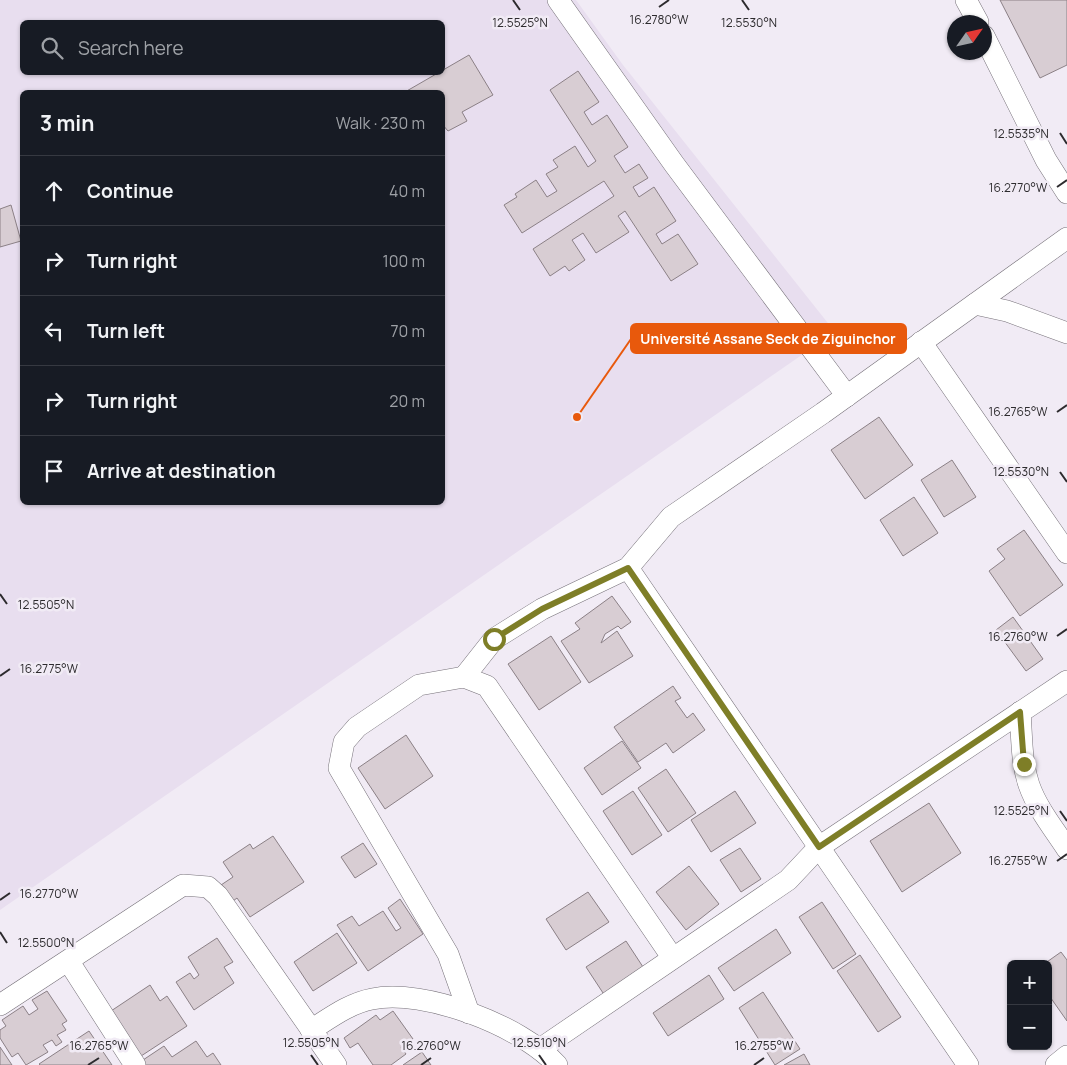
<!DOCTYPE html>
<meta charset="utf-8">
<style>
:root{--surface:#171b24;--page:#242831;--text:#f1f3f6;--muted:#9ea1a6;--line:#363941}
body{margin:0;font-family:Manrope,sans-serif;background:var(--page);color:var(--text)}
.controls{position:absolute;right:15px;bottom:15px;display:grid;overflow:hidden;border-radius:8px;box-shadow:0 1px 4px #0004}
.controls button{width:45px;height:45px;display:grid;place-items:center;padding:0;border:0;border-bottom:1px solid var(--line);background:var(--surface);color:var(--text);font:25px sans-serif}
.compass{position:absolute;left:947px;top:15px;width:45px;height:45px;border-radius:50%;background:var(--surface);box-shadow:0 1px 4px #0004;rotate:56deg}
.stop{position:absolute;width:15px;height:15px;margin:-11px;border:4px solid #7e7e27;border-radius:50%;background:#fff}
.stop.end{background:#7e7e27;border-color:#fff;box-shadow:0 1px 5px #0008}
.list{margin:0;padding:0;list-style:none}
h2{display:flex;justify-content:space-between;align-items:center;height:65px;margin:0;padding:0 20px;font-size:21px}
h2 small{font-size:16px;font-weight:400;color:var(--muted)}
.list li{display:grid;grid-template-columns:32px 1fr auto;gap:15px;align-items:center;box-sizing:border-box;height:70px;padding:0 20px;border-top:1px solid var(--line)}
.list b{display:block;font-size:19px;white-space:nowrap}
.list em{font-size:16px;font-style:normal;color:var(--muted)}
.icon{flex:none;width:28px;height:28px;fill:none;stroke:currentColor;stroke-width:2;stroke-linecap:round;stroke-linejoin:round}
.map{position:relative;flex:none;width:1067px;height:1065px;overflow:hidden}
.search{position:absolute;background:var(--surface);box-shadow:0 1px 4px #0004;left:20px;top:20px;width:425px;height:55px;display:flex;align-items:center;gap:12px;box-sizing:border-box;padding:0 18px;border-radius:8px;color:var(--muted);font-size:19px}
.panel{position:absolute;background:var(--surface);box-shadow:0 1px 4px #0004;left:20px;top:90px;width:425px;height:415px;border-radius:8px}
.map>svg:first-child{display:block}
</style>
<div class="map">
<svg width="1067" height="1065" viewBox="0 0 1067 1065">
<rect width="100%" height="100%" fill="#f1ebf5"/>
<path fill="#e8deef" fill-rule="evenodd" d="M 0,0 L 576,0 L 623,65 L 835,332 L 0,910 ZM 22,22 L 442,22 L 442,72 L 22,72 ZM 22,92 L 442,92 L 442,502 L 22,502 Z"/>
<g fill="#d8cdd3" stroke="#8b8086">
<polygon points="1000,0 1067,0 1067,65 1040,78"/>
<polygon points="469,55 493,95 462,112 467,121 448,131 442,124 442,92 405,92"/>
<polygon points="578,71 599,102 584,112 592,125 607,115 628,147 614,156 625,173 639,164 648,178 633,187 639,197 654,187 676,221 656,234 662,244 678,234 698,264 671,281 625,211 618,216 629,232 596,253 583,233 572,240 585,260 569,271 565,266 550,276 533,249 614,196 604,181 522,233 504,205 517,197 515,194 536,180 547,197 557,191 546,174 558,167 553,160 575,146 588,167 596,161 550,90"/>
<polygon points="11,205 21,241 0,247 0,209"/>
<polygon points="879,417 913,465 865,499 831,450"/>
<polygon points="952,460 976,497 944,517 921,480"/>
<polygon points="914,497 938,533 903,556 880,520"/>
<polygon points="1024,530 1063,585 1020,616 989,571 1005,559 997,549"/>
<polygon points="612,596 631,622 621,629 618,626 605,634 601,643 617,631 633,656 589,683 561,641 580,629 575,623"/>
<polygon points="1013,617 1043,659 1026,671 996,630"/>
<polygon points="551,636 581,682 539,710 508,664"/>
<polygon points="673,686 681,698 675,701 687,718 693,713 705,730 673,753 666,743 638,762 614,727"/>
<polygon points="406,735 433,776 385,809 358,768"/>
<polygon points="622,741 641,768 602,795 584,768"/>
<polygon points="666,769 696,813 668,832 638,788"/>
<polygon points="633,791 662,835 632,855 603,811"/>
<polygon points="735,791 756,823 711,852 691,820"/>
<polygon points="929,803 961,853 902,892 870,841"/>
<polygon points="273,836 304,882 250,917 237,898 229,904 218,887 233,877 223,862 250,844 253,849"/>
<polygon points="363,843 377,864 355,878 341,857"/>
<polygon points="740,848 761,879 741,892 720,860"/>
<polygon points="689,866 719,904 686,930 656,892"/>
<polygon points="588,892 609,922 566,950 546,919"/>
<polygon points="400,899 423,934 368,971 337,925 352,916 359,926 383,911 396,931 401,928 388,908"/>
<polygon points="822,902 856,954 833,969 799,917"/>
<polygon points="776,929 791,953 734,991 718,968"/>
<polygon points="337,933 357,963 313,991 294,962"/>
<polygon points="217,938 233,962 224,967 234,983 194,1010 176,982 190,973 194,979 199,975 188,957"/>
<polygon points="626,941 645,970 605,996 586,967"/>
<polygon points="1061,952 1067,960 1067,1021 1048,994 1048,964 1044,964"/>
<polygon points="860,955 901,1017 878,1032 837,971"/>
<polygon points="709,975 724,999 668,1036 653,1013"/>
<polygon points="150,985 160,1001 167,996 187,1026 138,1058 108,1013"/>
<polygon points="47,991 67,1021 62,1024 66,1030 57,1035 62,1042 56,1046 52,1040 43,1045 48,1052 26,1065 18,1053 12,1057 0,1038 0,1030 6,1026 2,1020 23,1006 29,1015 38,1009 32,1000"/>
<polygon points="763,992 800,1049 775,1065 739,1008"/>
<polygon points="393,1011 413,1039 401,1047 406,1054 391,1065 373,1065 358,1043 350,1048 344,1038 376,1015 380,1020"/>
<polygon points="89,1031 112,1065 40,1065 39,1064"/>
<polygon points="196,1041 207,1057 213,1053 221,1065 142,1065 140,1062 164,1046 172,1057"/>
<polygon points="0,1047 12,1065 0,1065"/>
<polygon points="422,1052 431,1065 403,1065"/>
<polygon points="804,1054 810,1065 784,1065"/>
</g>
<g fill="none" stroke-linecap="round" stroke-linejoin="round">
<g stroke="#767179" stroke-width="22">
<g id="minor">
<polyline points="558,0 674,164 847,396"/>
<polyline points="966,0 978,22"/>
<polyline points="984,36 1046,160 1067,193"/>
<polyline points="975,304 1007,311 1067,333"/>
<polyline points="921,342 1067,553"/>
<polyline points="628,568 968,1065"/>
<polyline points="464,677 494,639 542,609 628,568 671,517 823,413 1067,238"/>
<path d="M 1020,712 C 1022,736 1021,762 1029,785 C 1037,808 1054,829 1067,849"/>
<polyline points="69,962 135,1065"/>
<polyline points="0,1005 183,885 208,887 218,896 336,1065"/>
<polyline points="469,1013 448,954 339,768 344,742 357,727 419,685 464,677 487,686 672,957"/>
<path d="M 311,1030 C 330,1018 350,1003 372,999 C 424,988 522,1026 557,1065"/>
<polyline points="540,1049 788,880 819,847 1067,681"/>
<polyline points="1056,1065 1067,1056"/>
</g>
</g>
<use href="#minor" stroke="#fff" stroke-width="21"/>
</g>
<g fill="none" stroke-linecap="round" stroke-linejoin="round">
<polyline stroke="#7e7e27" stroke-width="6" points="494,639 542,609 628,568 819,847 1020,712 1024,764"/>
</g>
<path fill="none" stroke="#2d2b2e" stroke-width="2" d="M 513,0 L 520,10M 742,0 L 749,10M 659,7 L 669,0M 1060,133 L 1067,144M 1057,187 L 1067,180M 1057,412 L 1067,405M 1060,472 L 1067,482M 0,594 L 7,604M 1057,636 L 1067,629M 0,676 L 10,669M 1060,811 L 1067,821M 1057,861 L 1067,854M 0,900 L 10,893M 0,932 L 7,943M 311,1055 L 318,1065M 539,1055 L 546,1065M 88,1065 L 99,1058M 421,1065 L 431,1058M 754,1065 L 764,1058"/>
<g font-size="12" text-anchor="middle" fill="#2d2b2e" stroke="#f1ebf5" stroke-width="5" stroke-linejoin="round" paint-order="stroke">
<text x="659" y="24">16.2780°W</text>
<text x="749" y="27">12.5530°N</text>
<text x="520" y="27">12.5525°N</text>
<text x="1021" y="138">12.5535°N</text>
<text x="1018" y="192">16.2770°W</text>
<text x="1018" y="416">16.2765°W</text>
<text x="1021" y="476">12.5530°N</text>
<text x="46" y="609">12.5505°N</text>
<text x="1018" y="641">16.2760°W</text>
<text x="49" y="673">16.2775°W</text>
<text x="1021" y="815">12.5525°N</text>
<text x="1018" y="865">16.2755°W</text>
<text x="49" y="898">16.2770°W</text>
<text x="46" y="947">12.5500°N</text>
<text x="311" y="1047">12.5505°N</text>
<text x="539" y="1047">12.5510°N</text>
<text x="99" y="1050">16.2765°W</text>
<text x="431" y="1050">16.2760°W</text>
<text x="764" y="1050">16.2755°W</text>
</g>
<path fill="none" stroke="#e8590c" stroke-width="2" d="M577 417L631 339"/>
<circle fill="#e8590c" stroke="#f1ebf5" stroke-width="2" cx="577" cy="417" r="5"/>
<rect fill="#e8590c" stroke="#e8590c" stroke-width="2" x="631" y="324" width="275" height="29" rx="5"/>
<g font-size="14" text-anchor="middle" font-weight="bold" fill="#fff">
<text x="768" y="344">Université Assane Seck de Ziguinchor</text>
</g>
</svg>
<div class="controls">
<button>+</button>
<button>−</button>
</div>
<svg class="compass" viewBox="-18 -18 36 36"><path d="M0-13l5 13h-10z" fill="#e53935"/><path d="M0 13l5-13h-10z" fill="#9ea1a6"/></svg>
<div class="stop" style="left:494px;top:639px"></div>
<div class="stop end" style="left:1024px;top:764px"></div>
<div class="search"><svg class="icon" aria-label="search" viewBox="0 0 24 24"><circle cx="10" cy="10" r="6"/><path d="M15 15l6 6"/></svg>Search here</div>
<section class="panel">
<h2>3 min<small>Walk · 230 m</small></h2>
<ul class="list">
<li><svg class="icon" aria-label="ahead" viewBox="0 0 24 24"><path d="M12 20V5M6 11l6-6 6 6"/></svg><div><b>Continue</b></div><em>40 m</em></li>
<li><svg class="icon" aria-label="right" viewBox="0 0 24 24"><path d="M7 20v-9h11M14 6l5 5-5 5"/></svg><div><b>Turn right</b></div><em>100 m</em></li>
<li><svg class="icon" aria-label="left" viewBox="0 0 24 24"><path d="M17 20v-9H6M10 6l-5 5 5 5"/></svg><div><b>Turn left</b></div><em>70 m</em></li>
<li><svg class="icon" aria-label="right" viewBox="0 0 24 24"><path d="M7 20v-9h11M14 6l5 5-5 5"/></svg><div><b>Turn right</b></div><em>20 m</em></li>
<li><svg class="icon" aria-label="arrive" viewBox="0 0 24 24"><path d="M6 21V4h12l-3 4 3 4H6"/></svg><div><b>Arrive at destination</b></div></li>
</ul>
</section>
</div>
